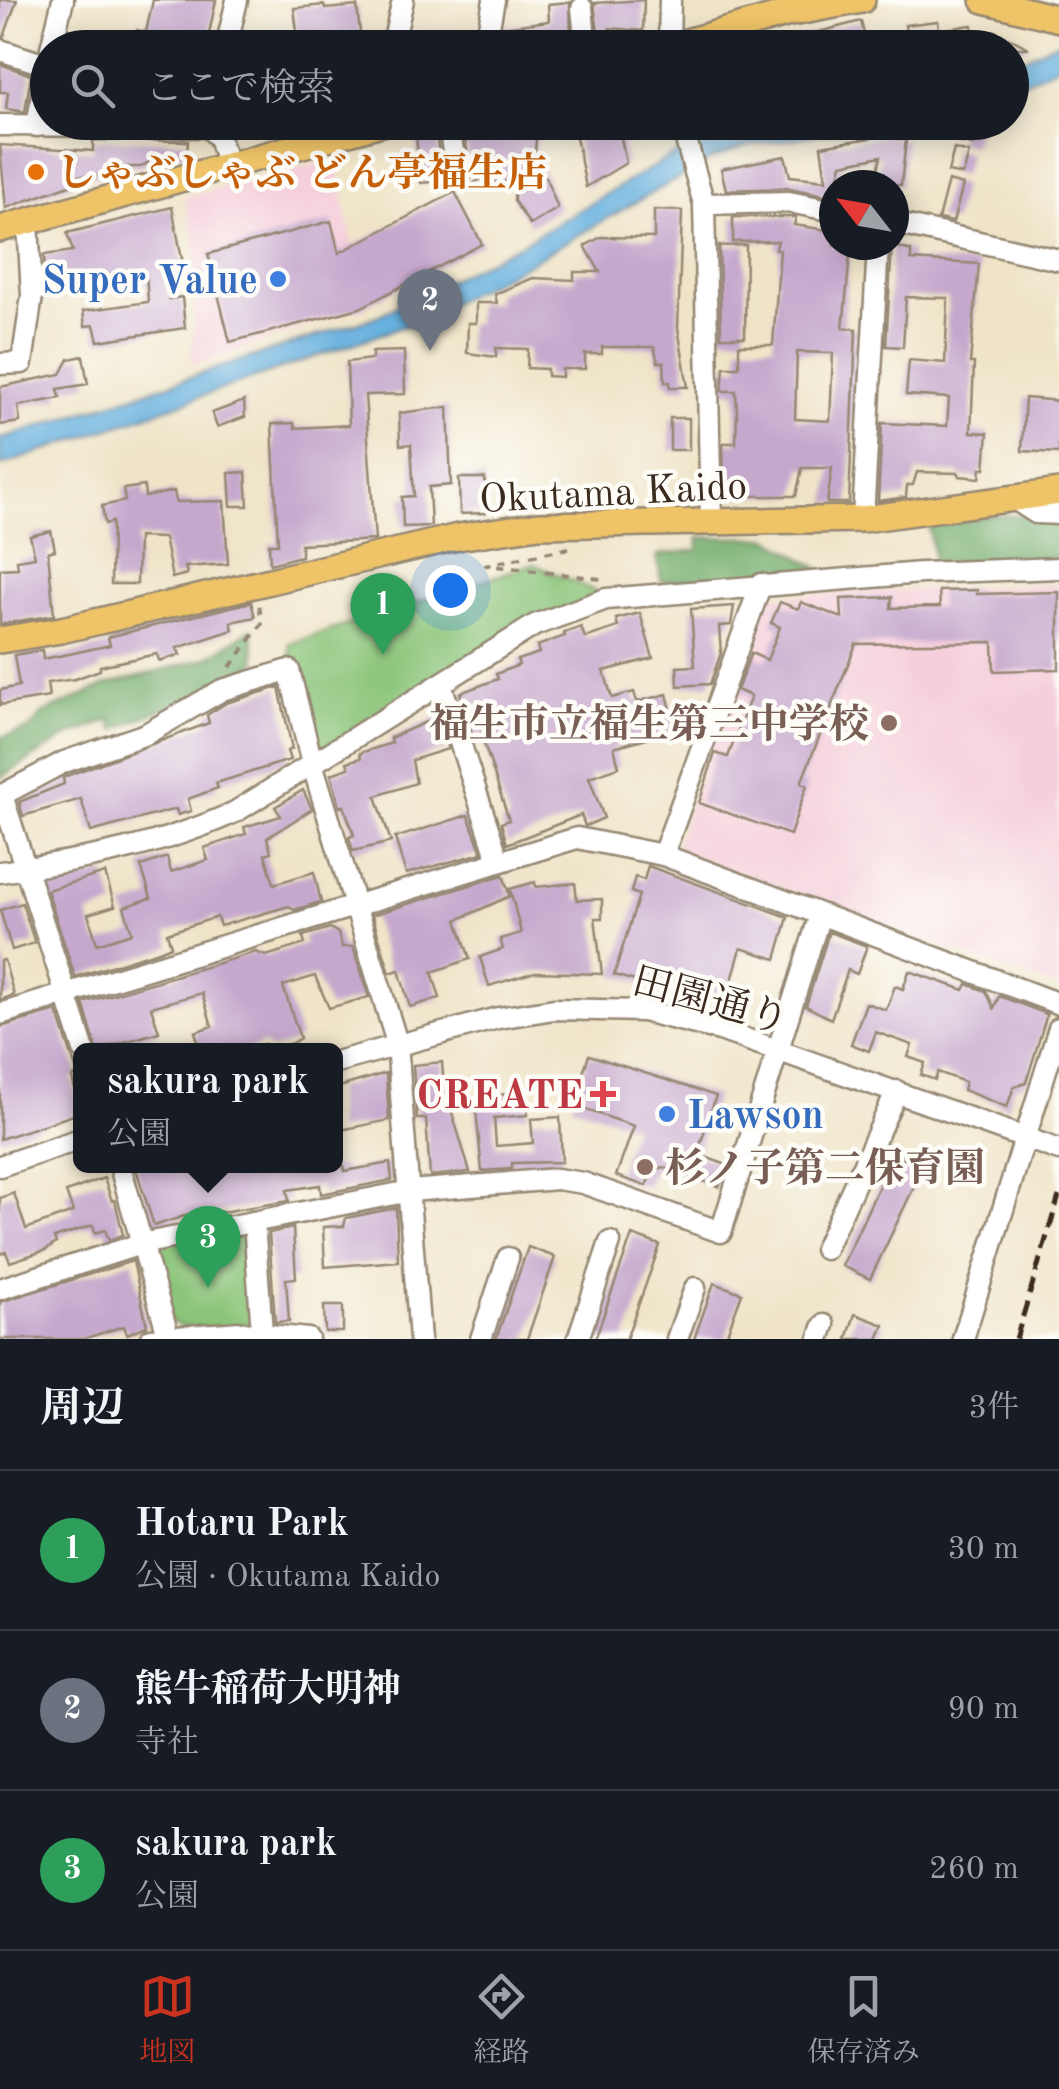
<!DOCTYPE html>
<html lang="ja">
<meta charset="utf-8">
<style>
:root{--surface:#171b24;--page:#20242c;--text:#f1f3f6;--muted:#9ea1a6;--line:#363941;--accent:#c8321e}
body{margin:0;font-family:"Old Standard TT","Noto Serif JP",serif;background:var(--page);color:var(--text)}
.compass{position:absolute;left:819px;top:170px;width:90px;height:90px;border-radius:50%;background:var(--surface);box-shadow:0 5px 25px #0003;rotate:301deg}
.you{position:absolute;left:450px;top:590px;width:35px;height:35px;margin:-25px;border:8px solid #fff;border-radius:50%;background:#1a73e8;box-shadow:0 0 0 15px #1a73e833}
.badge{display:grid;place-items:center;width:65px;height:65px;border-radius:50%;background:var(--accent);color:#fff;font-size:32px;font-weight:700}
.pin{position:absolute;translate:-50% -82px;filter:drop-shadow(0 2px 5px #0008)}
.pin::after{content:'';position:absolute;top:52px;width:35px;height:30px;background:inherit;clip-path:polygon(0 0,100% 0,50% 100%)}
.popup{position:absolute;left:73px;top:1043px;width:270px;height:130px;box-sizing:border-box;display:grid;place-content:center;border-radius:15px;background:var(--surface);filter:drop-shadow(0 2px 8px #0005);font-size:32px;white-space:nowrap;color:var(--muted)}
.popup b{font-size:38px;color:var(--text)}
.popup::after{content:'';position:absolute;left:50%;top:100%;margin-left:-20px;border:20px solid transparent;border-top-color:var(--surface)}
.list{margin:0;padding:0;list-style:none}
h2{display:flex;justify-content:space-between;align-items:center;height:130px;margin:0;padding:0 40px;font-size:42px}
h2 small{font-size:32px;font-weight:400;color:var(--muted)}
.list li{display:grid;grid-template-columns:65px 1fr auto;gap:30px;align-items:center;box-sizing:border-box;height:160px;padding:0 40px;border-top:2px solid var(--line)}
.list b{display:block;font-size:38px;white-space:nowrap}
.list p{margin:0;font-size:32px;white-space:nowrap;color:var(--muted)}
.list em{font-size:32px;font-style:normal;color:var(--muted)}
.icon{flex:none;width:55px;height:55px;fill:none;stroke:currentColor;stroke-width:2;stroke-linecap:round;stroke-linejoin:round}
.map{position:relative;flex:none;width:1059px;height:1339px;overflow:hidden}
.search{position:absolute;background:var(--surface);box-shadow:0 5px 25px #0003;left:30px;right:30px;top:30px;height:110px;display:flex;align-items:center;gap:25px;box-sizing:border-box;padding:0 35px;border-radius:55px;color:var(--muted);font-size:38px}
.sheet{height:610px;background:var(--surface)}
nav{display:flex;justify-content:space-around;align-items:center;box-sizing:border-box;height:140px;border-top:2px solid var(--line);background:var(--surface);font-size:28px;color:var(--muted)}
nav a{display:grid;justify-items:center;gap:5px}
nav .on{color:var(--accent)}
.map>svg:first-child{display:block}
</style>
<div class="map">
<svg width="1059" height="1339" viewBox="0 0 1059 1339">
<rect width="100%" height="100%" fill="#fdfcf7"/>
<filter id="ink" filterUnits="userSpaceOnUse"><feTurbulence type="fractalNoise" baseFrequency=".01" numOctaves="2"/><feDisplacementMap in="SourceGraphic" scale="20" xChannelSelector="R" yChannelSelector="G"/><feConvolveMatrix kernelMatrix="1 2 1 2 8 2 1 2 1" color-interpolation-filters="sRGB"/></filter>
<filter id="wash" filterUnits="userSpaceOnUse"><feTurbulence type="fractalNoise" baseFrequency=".0048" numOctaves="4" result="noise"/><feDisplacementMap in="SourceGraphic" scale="40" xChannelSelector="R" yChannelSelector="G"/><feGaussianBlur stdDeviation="2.25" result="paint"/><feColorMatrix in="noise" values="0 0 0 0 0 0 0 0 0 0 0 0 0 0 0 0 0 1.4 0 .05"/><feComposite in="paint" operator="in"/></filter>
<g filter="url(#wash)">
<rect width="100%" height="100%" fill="#efe4c8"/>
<g fill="#f5cfdb">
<polygon points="336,159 365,310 355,309 192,366 197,248 184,197"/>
<polygon points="1059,584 1059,988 680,851 676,843 763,603 771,596"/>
</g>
<g fill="#8ac478" stroke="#62774b" stroke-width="2.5">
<polygon points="533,564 601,594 314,756 289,644"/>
<polygon points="242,1228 250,1234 251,1328 183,1328 171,1321 150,1255 154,1245"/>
</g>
<g fill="#6faa68" stroke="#556a43" stroke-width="2.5">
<polygon points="993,515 1059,517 1059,559 934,562 929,527"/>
<polygon points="699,537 769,538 821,570 661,582 657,555 698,550"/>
<polygon points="252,629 256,663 196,695 114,730 111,720 70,735 0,778 0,738 30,729 42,714 106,685 207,658"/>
</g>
<g fill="#67b1df" stroke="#516e7e" stroke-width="2.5">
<polygon points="1059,41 1059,65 1012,88 1012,64"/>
<polygon points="756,122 891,123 745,146 712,159 531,262 410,324 0,466 0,439 375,317 521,244 668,158 704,140"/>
</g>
<g id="blocks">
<g fill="#c6a8cd" fill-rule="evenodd">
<polygon points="0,0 17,0 4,37 0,37"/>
<polygon points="153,0 216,0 206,48 133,48 137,30 146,32"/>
<polygon points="644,0 643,31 610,28 610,38 599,39 594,3"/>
<polygon points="570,2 571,38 549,40 549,48 499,48 503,27 549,21 548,4"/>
<polygon points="324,5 325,9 357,6 361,41 299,48 294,8"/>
<polygon points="861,21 867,48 777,48 777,43"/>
<polygon points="938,21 939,30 972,25 974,36 995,31 1029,48 902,48 900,33 906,32 905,25"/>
<polygon points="0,64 31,75 25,112 6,109 8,92 0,92"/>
<polygon points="489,122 538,122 533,169 541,166 558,208 530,225 514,201 515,181 469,186 486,176 472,178 463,127"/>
<polygon points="573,122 618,122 626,163 586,187"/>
<polygon points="963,122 979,122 973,145 958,142"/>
<polygon points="436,135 444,181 421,183 416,137"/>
<polygon points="883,136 906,140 901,185 875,185 881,156 842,164 834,197 789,188 726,190 721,169 785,156 790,176 826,180 821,146"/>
<polygon points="93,140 188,141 187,155 158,156 141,167 120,167 113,176 76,176 78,182 6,208 0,145 93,151"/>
<polygon points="954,149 969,153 963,175 948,172"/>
<polygon points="948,181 963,185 953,222 938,219"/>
<polygon points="455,192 482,244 360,308 230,342 208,254 331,221 339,253"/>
<polygon points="172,207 183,264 165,265 169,299 182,297 185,328 98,341 94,325 85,326 83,311 148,302 146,274 45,276 44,255 73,251 67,233"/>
<polygon points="654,210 682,211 678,328 688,387 670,387 670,382 665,382 664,362 658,362 654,347 602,347 602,354 585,354 585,369 562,369 562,377 547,376 547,369 527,368 528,349 496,348 496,357 467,353 468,323 476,323 476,303 497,303 495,294 533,278 574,280 574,272 600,272 585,246 601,237 654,238"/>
<path d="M 733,217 L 796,217 L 794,225 L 834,231 L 834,245 L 851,245 L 843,328 L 856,329 L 849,503 L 827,503 L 832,468 L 802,468 L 796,496 L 724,496 L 723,443 L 736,443 L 737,412 L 736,391 L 722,391 L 724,367 L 739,367 L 739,345 L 773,345 L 780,250 L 776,249 L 778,241 L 733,242 ZM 797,352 L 833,353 L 830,421 L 795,419 Z"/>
<polygon points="746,245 745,337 721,337 719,246"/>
<polygon points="892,245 911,251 911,260 979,264 970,363 974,363 971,432 988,433 985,468 981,468 980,478 959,476 959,473 917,472 913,485 907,485 906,497 878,501 882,423 947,426 949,398 906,395 909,360 945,363 948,298 906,297 903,347 886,346"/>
<polygon points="404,351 405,394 365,395 375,540 301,544 301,556 270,564 269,544 278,544 272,424 294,423 295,428 349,425 347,362 372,359 372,352"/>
<polygon points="83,356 88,384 58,389 60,398 18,406 20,422 0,425 0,387 61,374 69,359"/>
<polygon points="1025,398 1059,401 1059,453 1022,451"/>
<polygon points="244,401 245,417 217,427 212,413"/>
<polygon points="448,407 451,485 429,487 431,526 403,527 402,497 414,496 411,444 400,445 399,413"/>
<rect x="670" y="418" width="19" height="32"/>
<polygon points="246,472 248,506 231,506 229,473"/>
<polygon points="459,478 485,478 486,513 460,514"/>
<polygon points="144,486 145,497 174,491 176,502 224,501 228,564 185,567 187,574 172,578 164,538 138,537 137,584 111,584 112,522 105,524 102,506 125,501 123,489"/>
<polygon points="51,531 55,550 48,552 54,615 0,624 0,569 18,568 17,560 35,557 30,536"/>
<polygon points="977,590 977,594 1059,592 1059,669 994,671 993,642 856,644 801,783 807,785 790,835 699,803 715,753 728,757 751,696 737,690 751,653 767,660 780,627 771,623 780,602 798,609 801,602 842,618 841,599 892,597 891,608 940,607 939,591"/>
<polygon points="251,602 255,617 231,622 233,630 177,648 180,655 159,661 157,654 100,666 100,670 75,679 47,683 49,697 0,705 0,690 19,686 14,655 42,650 43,659 69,654 110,645 108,637"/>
<polygon points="734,606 731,625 719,626 721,653 710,684 678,686 677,667 695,666 691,609"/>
<polygon points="640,613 653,658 604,671 612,698 634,692 637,702 667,694 676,730 614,747 619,767 589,777 604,818 585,826 581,815 507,844 501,823 509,820 481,734 473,737 460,693 498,679 496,674 519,665 517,660 539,653 537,646 565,636 564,633 581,627 585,638 618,627 616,619"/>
<polygon points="279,687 292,749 287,751 290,760 216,783 218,788 188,799 191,811 178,815 176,809 91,832 81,799 23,816 19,802 64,784 63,778 69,775 209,723 207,715 226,703"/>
<polygon points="437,717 448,749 412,760 416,783 376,796 391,842 353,851 349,837 354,835 344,806 340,807 331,774 349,768 347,762 361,758 360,753 392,743 390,738"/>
<polygon points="303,790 312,809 267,838 271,852 265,854 274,884 314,872 321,902 294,910 289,906 220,926 217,917 167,933 171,946 159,951 75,977 47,890 105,873 115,906 88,914 97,944 132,933 124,907 151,898 141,866 167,857 171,872 208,860 204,848 246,834 244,827 281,816 275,807"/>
<polygon points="468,815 482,853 406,874 395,838"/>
<polygon points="648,866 788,917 776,959 741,948 726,1002 654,972 649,985 614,975 639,895 631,892 635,877 644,880"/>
<polygon points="503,875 510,896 457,920 470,959 432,972 440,998 410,1007 399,970 390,973 372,915"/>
<polygon points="535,882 536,887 575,883 577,900 602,899 602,918 595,918 602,974 535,972 489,986 480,957 503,949 500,939 521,933 510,889"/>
<polygon points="22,903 35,943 12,950 0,910"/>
<polygon points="330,928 338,933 342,947 353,947 369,997 329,1008 315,976 283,986 300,1038 292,1043 270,1050 264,1044 243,1050 201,1050 195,1032 212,1026 202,993 151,1007 159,1032 97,1050 83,1003 256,952 266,956 305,944 303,936"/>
<polygon points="829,932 867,946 857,974 848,970 831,1019 806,1006"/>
<polygon points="4,960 14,995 0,1000 0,961"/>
<polygon points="909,971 964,990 967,984 986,991 994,1008 999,996 1047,1014 1026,1083 1014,1087 1007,1107 963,1090 965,1082 938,1072 935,1080 921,1075 925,1063 908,1057 912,1045 876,1032 869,1051 851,1044 866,1003 886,1010 895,986 903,989"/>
<polygon points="57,1011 78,1075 72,1077 80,1113 0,1139 0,1027"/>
<polygon points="589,1055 716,1096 697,1154 727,1165 719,1187 663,1167 652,1172 646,1186 616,1176 634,1126 572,1105"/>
<polygon points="442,1062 444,1086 470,1172 430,1176 426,1119 417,1119 413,1065"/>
<polygon points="386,1073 389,1120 336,1131 336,1088"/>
<polygon points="526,1090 528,1115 494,1118 496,1146 533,1143 531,1119 560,1117 562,1162 512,1163 512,1169 482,1171 475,1100"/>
<polygon points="898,1156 923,1168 870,1279 842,1266 892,1158"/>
<polygon points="390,1163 392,1180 321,1194 320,1185 287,1190 289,1201 191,1217 190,1214 154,1226 135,1166 344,1166 345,1171"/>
<polygon points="104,1178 112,1201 115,1200 123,1235 109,1240 105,1230 95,1233 93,1225 54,1238 56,1243 46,1250 10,1262 6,1252 0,1254 0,1198 14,1193 26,1229 73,1212 66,1192"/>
<polygon points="396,1208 398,1261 325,1267 323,1227 344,1226 346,1218"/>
<polygon points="293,1228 296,1278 286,1279 289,1321 275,1322 269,1233"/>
<polygon points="632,1235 660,1245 626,1339 595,1339"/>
<polygon points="528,1247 555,1257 527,1339 496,1339"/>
<polygon points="133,1261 147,1326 127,1334 124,1326 83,1339 0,1339 0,1302"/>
<polygon points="714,1283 742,1293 725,1339 694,1339"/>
<polygon points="324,1306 343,1306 343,1332 325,1332"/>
<polygon points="855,1314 884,1325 878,1339 847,1339"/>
</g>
</g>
</g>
<g filter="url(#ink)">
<use href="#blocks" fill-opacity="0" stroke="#958773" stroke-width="2.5"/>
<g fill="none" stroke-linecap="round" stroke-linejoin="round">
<g stroke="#958773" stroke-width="25">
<g id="minor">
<polyline points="582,8 586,48"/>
<polyline points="51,48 63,0"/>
<polyline points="226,48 237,0"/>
<polyline points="392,48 403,0"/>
<polyline points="485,48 494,0"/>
<polyline points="669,48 670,0"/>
<polyline points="0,50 46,65"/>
<polyline points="448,122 458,179"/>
<polyline points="681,122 704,204 711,522"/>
<polyline points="0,125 208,127 219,138 228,166"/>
<polyline points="37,126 48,59"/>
<polyline points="704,204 789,202 834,211"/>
<polyline points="894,223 1059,260"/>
<polyline points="0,364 22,363 32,296 28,222"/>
<polyline points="1016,500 1036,513 1059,514"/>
<polyline points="863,519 878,245"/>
<polyline points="441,684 498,859"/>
<polyline points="663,855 761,584"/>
<path d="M 0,872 C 83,860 159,847 235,812 L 535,625 L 606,599 L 921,573 L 1059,568"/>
<polyline points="0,1014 577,838 663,855 1059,1004"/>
<polyline points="84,1050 2,795 64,762 146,734 222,690 289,670 312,763 397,1043 420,1339"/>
<polyline points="336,1062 498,1018 554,1009 643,1011 720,1030 1059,1150"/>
<polyline points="0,1166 80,1139"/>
<polyline points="120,1166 168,1335"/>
<polyline points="254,1222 262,1333"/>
<polyline points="825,1249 897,1091"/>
<polyline points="0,1289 141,1244 410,1191 557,1179 583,1183 721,1232 820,915"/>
<polyline points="151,1339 240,1332 308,1339"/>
<polyline points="481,1339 508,1258"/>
<polyline points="578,1339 610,1242"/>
<polyline points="677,1339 695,1288"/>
<polyline points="819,1339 824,1325"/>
<polyline points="963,1339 1059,1028"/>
</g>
</g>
<g stroke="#958773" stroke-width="30">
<g id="major">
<polyline points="984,0 1059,19"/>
<polyline points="665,48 786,14 862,0"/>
<polyline points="0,229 385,122"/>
<polyline points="0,640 61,630 458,537 539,525 863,519 1059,492"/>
</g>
</g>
<g stroke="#958773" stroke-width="4" stroke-dasharray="8 8" stroke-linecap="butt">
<polyline points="569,548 486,565 601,579"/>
<polyline points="230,667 262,624 259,604"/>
</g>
<use href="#minor" stroke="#fff" stroke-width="20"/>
<use href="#major" stroke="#efc469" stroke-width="25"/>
<polyline stroke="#3b2a1e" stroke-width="5" stroke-dasharray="15 8" stroke-linecap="butt" points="1016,1339 1059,1196"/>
</g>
</g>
<circle fill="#e8710a" stroke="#fdfcf7" stroke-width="4" cx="36" cy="172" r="10"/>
<g fill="#3f7fe0" stroke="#fdfcf7" stroke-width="4">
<circle cx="278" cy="279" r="10"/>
<circle cx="667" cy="1114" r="10"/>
</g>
<g fill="#8d6e63" stroke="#fdfcf7" stroke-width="4">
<circle cx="889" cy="723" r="10"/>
<circle cx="645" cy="1167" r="10"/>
</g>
<path fill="#e0444e" stroke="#fdfcf7" stroke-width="4" d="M598 1079h10v10h10v10h-10v10h-10v-10h-10v-10h10z"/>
<g text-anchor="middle" stroke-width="9" stroke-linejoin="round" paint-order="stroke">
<g font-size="40" font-weight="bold" fill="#c56008" stroke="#fdfcf7" text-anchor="start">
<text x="56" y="186">しゃぶしゃぶ どん亭福生店</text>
</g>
<g font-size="40" font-weight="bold" fill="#366cbe" stroke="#fdfcf7" text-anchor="end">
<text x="258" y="293">Super Value</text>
<text x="687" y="1128" text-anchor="start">Lawson</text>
</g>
<g font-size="40" fill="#3b2a1e" stroke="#fdfcf7">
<text transform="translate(613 491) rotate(-3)" y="14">Okutama Kaido</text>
<text transform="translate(711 999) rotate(15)" y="14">田園通り</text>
</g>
<g font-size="40" font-weight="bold" fill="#785e54" stroke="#fdfcf7" text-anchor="end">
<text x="869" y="737">福生市立福生第三中学校</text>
<text x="665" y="1181" text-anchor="start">杉ノ子第二保育園</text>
</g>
<g font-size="40" font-weight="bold" fill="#be3a42" stroke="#fdfcf7" text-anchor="end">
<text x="583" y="1108">CREATE</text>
</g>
</g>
</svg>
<svg class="compass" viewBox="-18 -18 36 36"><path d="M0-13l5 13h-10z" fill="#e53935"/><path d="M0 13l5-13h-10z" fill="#9ea1a6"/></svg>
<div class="you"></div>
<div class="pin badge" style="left:383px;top:655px;background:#2e9e5b">1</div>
<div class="pin badge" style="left:430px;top:351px;background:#6b7280">2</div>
<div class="pin badge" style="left:208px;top:1288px;background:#2e9e5b">3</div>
<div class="popup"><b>sakura park</b>公園</div>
<div class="search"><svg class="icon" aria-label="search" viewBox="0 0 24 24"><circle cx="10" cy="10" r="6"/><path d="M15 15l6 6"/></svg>ここで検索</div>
</div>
<section class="sheet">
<h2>周辺<small>3件</small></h2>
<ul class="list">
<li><span class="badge" style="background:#2e9e5b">1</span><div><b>Hotaru Park</b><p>公園 · Okutama Kaido</p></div><em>30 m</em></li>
<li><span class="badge" style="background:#6b7280">2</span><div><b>熊牛稲荷大明神</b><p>寺社</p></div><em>90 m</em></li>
<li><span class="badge" style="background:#2e9e5b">3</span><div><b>sakura park</b><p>公園</p></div><em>260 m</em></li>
</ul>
</section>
<nav>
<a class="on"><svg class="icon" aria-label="map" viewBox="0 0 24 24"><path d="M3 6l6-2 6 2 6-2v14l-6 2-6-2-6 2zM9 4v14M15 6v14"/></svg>地図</a>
<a><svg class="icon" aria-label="directions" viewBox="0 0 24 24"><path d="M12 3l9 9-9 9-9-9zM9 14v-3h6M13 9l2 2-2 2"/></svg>経路</a>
<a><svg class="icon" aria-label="saved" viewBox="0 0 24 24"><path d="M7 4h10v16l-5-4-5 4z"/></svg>保存済み</a>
</nav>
